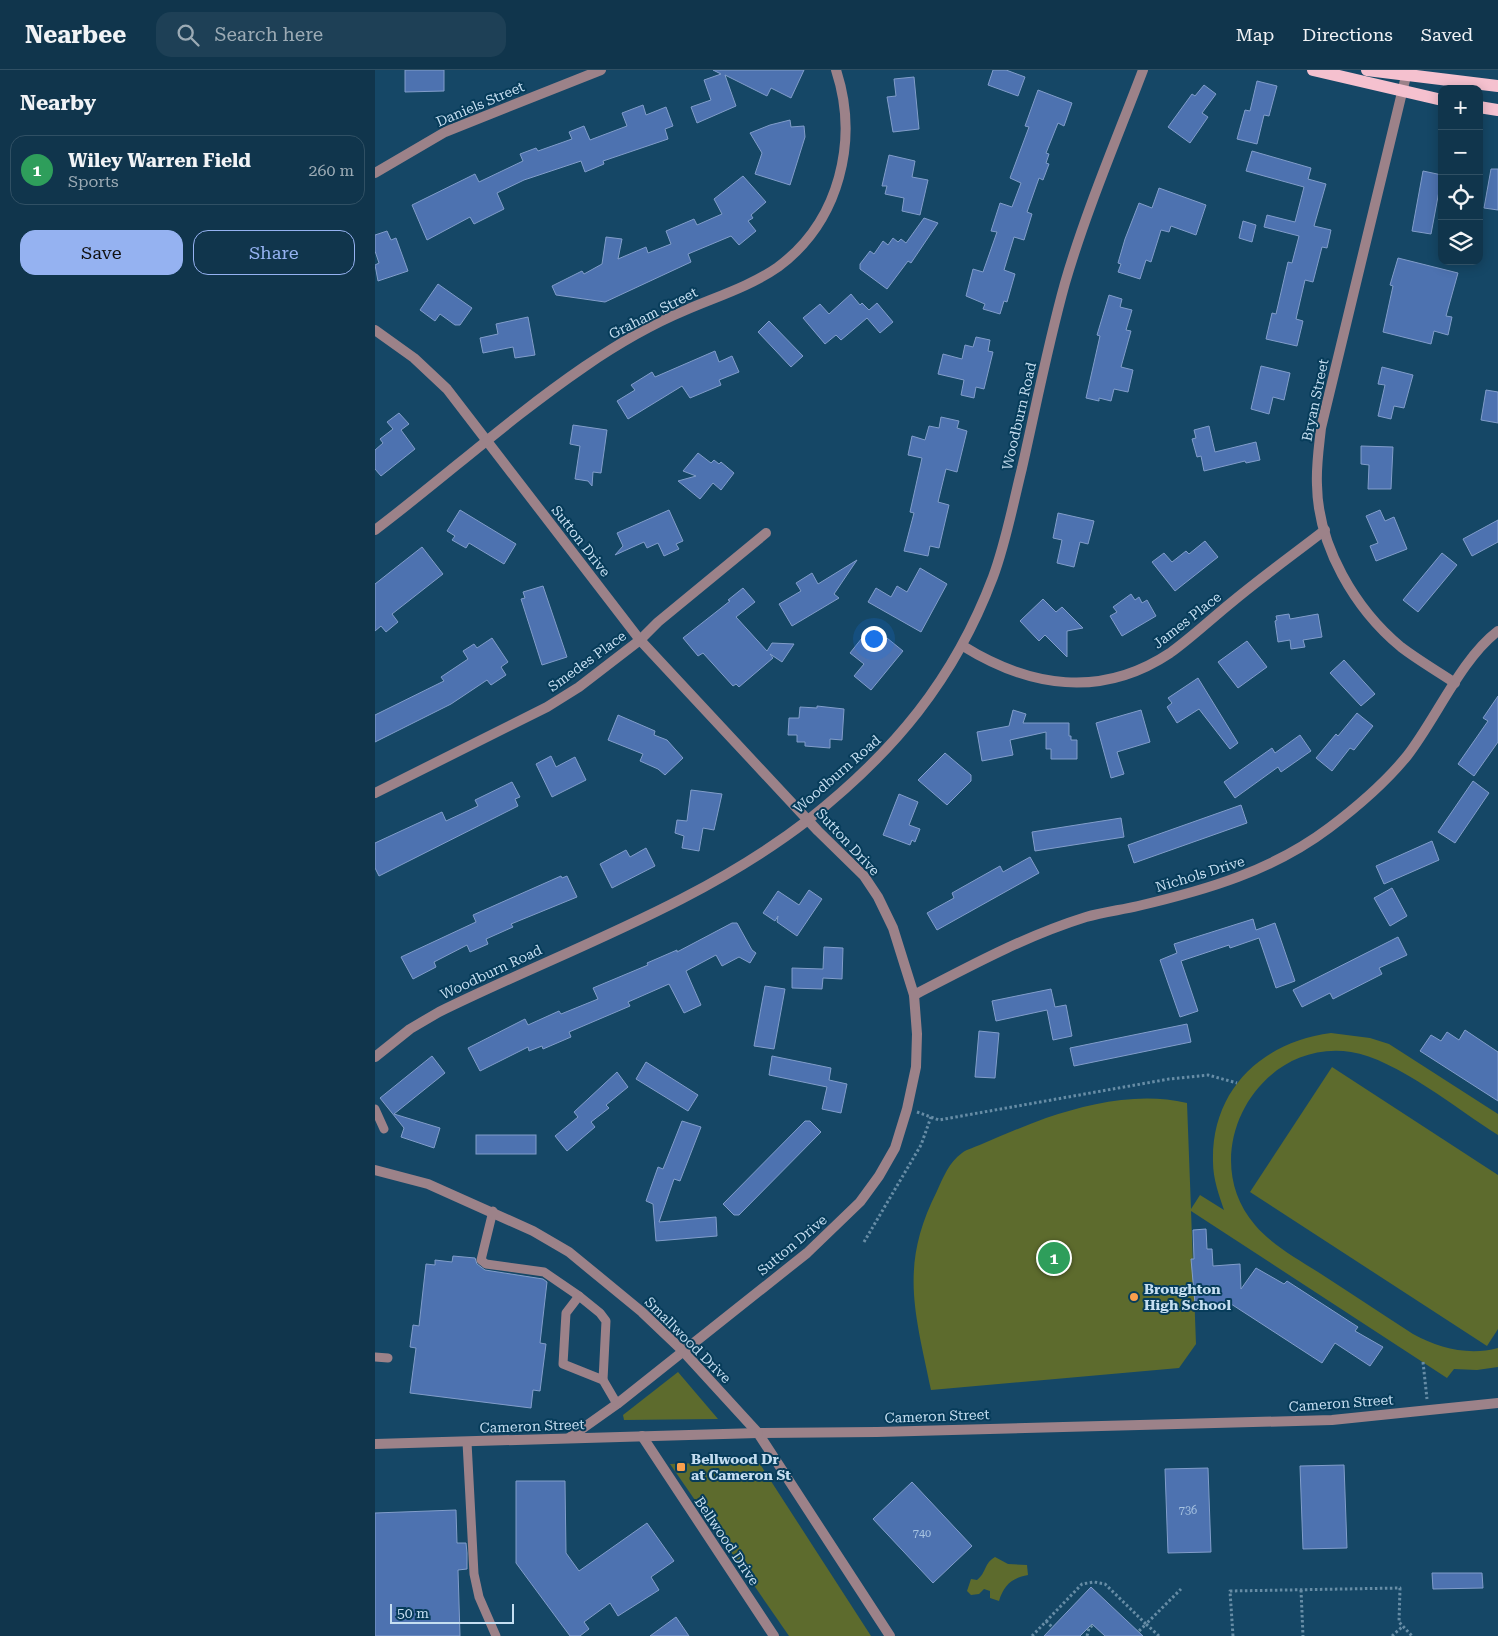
<!DOCTYPE html>
<meta charset="utf-8">
<style>
:root{--surface:#10354c;--page:#1e4056;--text:#f1f3f6;--muted:#9cabb5;--line:#305064;--accent:#95b2f1}
body{margin:0;font-family:"Roboto Serif",serif;background:var(--page);color:var(--text)}
.controls{position:absolute;right:15px;top:15px;display:grid;overflow:hidden;border-radius:10px;box-shadow:0 2px 12px #0003}
.controls button{width:45px;height:45px;display:grid;place-items:center;padding:0;border:0;border-bottom:1px solid var(--line);background:var(--surface);color:var(--text);font:25px sans-serif}
.scale{position:absolute;left:15px;bottom:12px;width:124px;box-sizing:border-box;padding-left:5px;border:2px solid #c5def1;border-top:0;font-size:14px;line-height:18px;white-space:nowrap;color:#c5def1;-webkit-text-stroke:4px #073c5a;paint-order:stroke}
.you{position:absolute;left:498px;top:568px;width:18px;height:18px;margin:-12px;border:4px solid #fff;border-radius:50%;background:#1a73e8;box-shadow:0 0 0 8px #1a73e833}
.badge{display:grid;place-items:center;width:32px;height:32px;border-radius:50%;background:var(--accent);color:#fff;font-size:16px;font-weight:700}
.pin{position:absolute;translate:-50% -50%;border:2px solid #fff;box-shadow:0 1px 5px #0006}
.list{margin:0;padding:0;list-style:none}
h2{display:flex;justify-content:space-between;align-items:center;height:65px;margin:0;padding:0 20px;font-size:21px}
h2 small{font-size:16px;font-weight:400;color:var(--muted)}
.list li{display:grid;grid-template-columns:32px 1fr auto;gap:15px;align-items:center;box-sizing:border-box;height:70px;margin:0 10px 10px;padding:0 10px;border:1px solid var(--line);border-radius:15px}
.list b{display:block;font-size:19px;white-space:nowrap}
.list p{margin:0;font-size:16px;white-space:nowrap;color:var(--muted)}
.list em{font-size:16px;font-style:normal;color:var(--muted)}
.actions{display:flex;gap:10px;padding:15px 20px}
.actions a{flex:1;padding:11px 0;border:1px solid var(--accent);border-radius:15px;text-align:center;font-size:18px;color:var(--accent)}
.actions .main{background:var(--accent);color:#111}
.icon{flex:none;width:28px;height:28px;fill:none;stroke:currentColor;stroke-width:2;stroke-linecap:round;stroke-linejoin:round}
.map{position:relative;flex:none;width:1123px;height:1566px;overflow:hidden}
header{display:flex;align-items:center;gap:30px;box-sizing:border-box;height:70px;padding:0 25px;background:var(--surface);border-bottom:1px solid var(--line)}
header strong{font-size:24px}
nav{display:flex;gap:28px;margin-inline-start:auto;font-size:18px}
.search{width:350px;height:45px;background:var(--page);display:flex;align-items:center;gap:12px;box-sizing:border-box;padding:0 18px;border-radius:15px;color:var(--muted);font-size:19px}
main{display:flex}
aside{flex:1;background:var(--surface)}
.map>svg:first-child{display:block}
</style>
<header>
<strong>Nearbee</strong>
<div class="search"><svg class="icon" aria-label="search" viewBox="0 0 24 24"><circle cx="10" cy="10" r="6"/><path d="M15 15l6 6"/></svg>Search here</div>
<nav><a>Map</a><a>Directions</a><a>Saved</a></nav>
</header>
<main>
<aside>
<h2>Nearby<small></small></h2>
<ul class="list">
<li><span class="badge" style="background:#2e9e5b">1</span><div><b>Wiley Warren Field</b><p>Sports</p></div><em>260 m</em></li>
</ul>
<div class="actions"><a class="main">Save</a><a>Share</a></div>
</aside>
<div class="map">
<svg width="1123" height="1566" viewBox="0 0 1123 1566">
<rect width="100%" height="100%" fill="#154766"/>
<g fill="#5d6b2d">
<path d="M 956,963 L 995,968 L 1014,974 L 1123,1044 L 1123,1065 C 1083,1040 1021,989 976,982 C 883,968 819,1084 880,1155 C 897,1175 921,1188 943,1202 C 975,1223 1006,1243 1038,1264 C 1064,1278 1093,1286 1123,1278 L 1123,1297 L 1102,1300 L 1079,1299 L 1072,1308 L 816,1141 L 821,1274 L 804,1298 L 556,1320 C 540,1242 524,1196 562,1121 C 568,1108 574,1092 587,1083 C 592,1079 601,1077 607,1074 C 628,1065 649,1056 671,1048 C 716,1033 765,1022 812,1033 L 816,1139 L 825,1125 L 849,1140 C 844,1125 838,1109 838,1092 C 836,1020 887,972 956,963 Z"/>
<polygon points="957,997 1123,1105 1123,1259 1112,1276 875,1122"/>
<polygon points="303,1302 343,1349 249,1350 248,1345"/>
<polygon points="383,1391 496,1566 414,1566 295,1394"/>
<path d="M 620,1487 L 633,1494 L 652,1495 L 653,1505 C 637,1508 629,1515 624,1531 L 615,1528 L 615,1521 L 609,1519 L 604,1524 L 596,1525 L 592,1521 L 596,1509 L 602,1510 C 612,1502 609,1493 620,1487 Z"/>
</g>
<g fill="#4d72b0" stroke="#819dca">
<polygon points="30,0 69,0 69,21 30,22"/>
<polygon points="338,0 429,0 416,28 396,18 392,26 350,5 361,36 322,53 316,37 336,30 329,10 346,4"/>
<polygon points="618,0 631,0 650,7 643,26 613,15"/>
<polygon points="539,7 544,59 518,62 512,27 521,26 519,9"/>
<polygon points="882,11 902,16 894,46 889,45 882,74 862,69 870,40 875,41"/>
<polygon points="829,15 841,24 827,43 833,47 815,73 793,57 817,24 820,26"/>
<polygon points="663,20 697,33 689,56 683,53 671,83 674,84 671,93 674,94 668,110 664,108 652,142 657,144 649,170 639,167 629,200 640,204 632,232 629,231 625,244 608,239 610,234 591,226 598,199 608,202 622,162 616,161 625,133 637,137 646,113 635,108 654,57 650,56"/>
<polygon points="268,35 271,45 291,37 298,56 290,59 293,69 228,91 229,94 210,102 206,91 149,110 122,123 129,139 99,154 95,147 52,170 37,135 100,104 104,112 148,91 145,84 161,78 163,81 197,69 194,62 209,56 215,70 252,56 247,43"/>
<polygon points="415,50 416,57 429,56 430,67 415,115 380,104 387,83 375,63 395,55"/>
<polygon points="877,81 936,98 933,109 951,114 939,156 956,160 952,178 947,177 938,212 930,210 921,249 928,251 922,276 891,269 897,243 901,244 913,192 917,193 924,166 889,157 892,145 920,152 929,117 871,101"/>
<polygon points="514,85 540,91 537,107 553,110 545,145 527,141 529,128 510,124 512,116 507,116"/>
<polygon points="1116,99 1123,99 1123,140 1109,138"/>
<polygon points="1048,101 1067,105 1056,164 1037,161"/>
<polygon points="368,106 391,132 376,145 378,148 373,151 381,161 364,175 356,166 313,184 316,192 230,232 181,225 177,216 207,201 209,204 227,194 231,167 247,169 243,189 271,177 273,183 296,174 291,161 319,149 322,155 347,144 339,129"/>
<polygon points="784,118 831,135 821,165 796,156 794,162 786,160 776,192 771,190 765,209 743,202 746,194 743,193 750,169 764,133 777,138"/>
<polygon points="549,148 563,153 536,193 533,191 512,219 485,199 485,194 495,181 499,184 508,171 513,175 518,168 523,172 526,169 531,173"/>
<polygon points="868,151 881,155 877,172 864,168"/>
<polygon points="12,161 16,170 21,168 33,201 3,211 0,195 4,193 0,181 0,165"/>
<polygon points="1023,188 1083,203 1071,246 1077,247 1073,265 1059,261 1056,274 1008,262 1018,216 1015,215"/>
<polygon points="63,214 97,238 85,255 80,255 65,244 60,251 45,240"/>
<polygon points="476,224 485,235 487,233 494,240 502,233 518,252 505,263 492,248 466,270 461,265 450,274 428,248 445,234 454,244"/>
<polygon points="734,225 747,229 745,237 757,240 751,260 756,261 746,297 758,300 753,322 739,319 736,331 724,328 724,331 711,328 725,266 722,265"/>
<polygon points="153,247 160,285 140,288 138,277 108,283 105,268 123,264 121,254"/>
<polygon points="394,251 428,286 416,297 383,262"/>
<polygon points="601,267 615,270 613,281 618,282 609,319 601,317 599,328 586,325 589,310 563,304 568,284 587,289 590,275 598,277"/>
<polygon points="340,281 344,292 357,286 364,302 344,310 346,315 315,328 307,316 253,349 242,331 260,320 256,315 277,302 280,307"/>
<polygon points="886,296 915,303 909,330 898,327 894,344 876,339"/>
<polygon points="1007,297 1038,305 1029,338 1019,336 1016,349 1003,346 1010,315 1003,314"/>
<polygon points="1111,320 1123,322 1123,353 1106,350"/>
<polygon points="24,343 34,354 26,360 40,379 6,406 0,399 0,380 8,373 5,369 18,359 12,352"/>
<polygon points="566,347 584,351 582,358 592,361 582,402 571,399 563,432 574,435 564,478 555,476 553,486 529,481 539,443 535,442 547,388 533,385 537,366 550,370 554,356 564,358"/>
<polygon points="198,355 232,360 226,403 218,402 217,416 213,411 200,409 205,376 195,374"/>
<polygon points="834,356 840,382 881,372 885,390 871,393 870,391 829,401 826,386 822,387 817,369 821,368 819,360"/>
<polygon points="986,376 1018,377 1016,419 993,419 994,395 986,394"/>
<polygon points="323,383 336,393 339,390 344,394 346,392 359,403 346,420 338,413 325,429 303,411 321,406 308,401"/>
<polygon points="85,440 141,474 129,494 94,473 91,478 77,470 80,466 72,461"/>
<polygon points="294,440 308,471 301,474 304,479 289,486 283,473 272,478 269,472 240,485 248,476 242,463"/>
<polygon points="1005,440 1010,451 1019,447 1032,479 1001,491 995,476 1003,473 991,446"/>
<polygon points="683,443 719,451 713,474 705,472 699,497 682,493 687,470 678,468"/>
<polygon points="1123,450 1123,472 1097,486 1088,469"/>
<polygon points="830,471 843,487 800,521 777,492 789,483 797,492 811,481 814,484"/>
<polygon points="47,477 68,504 17,544 23,552 11,562 6,556 0,561 0,514"/>
<polygon points="1067,483 1082,495 1043,542 1028,530"/>
<polygon points="482,490 459,524 464,528 417,556 404,534 426,521 421,513 437,503 443,514"/>
<polygon points="545,498 572,514 546,562 493,532 501,518 516,527 522,516 532,522"/>
<polygon points="168,516 192,587 167,595 146,529 150,528 148,522"/>
<polygon points="368,518 380,532 361,547 392,581 397,573 419,574 407,592 395,584 398,588 364,617 361,614 358,616 328,583 323,586 308,568 355,531 353,530"/>
<polygon points="756,524 760,530 764,527 767,533 772,530 781,546 747,566 735,546 742,542 738,537"/>
<polygon points="668,529 681,542 687,537 708,558 692,561 692,587 670,565 664,571 645,551"/>
<polygon points="914,544 915,549 943,544 947,567 928,570 930,577 916,579 915,570 903,572 900,551 902,550 901,546"/>
<polygon points="117,568 133,592 126,597 131,605 116,615 112,610 76,634 0,672 0,645 69,611 66,607 93,589 88,581 99,574 102,578"/>
<polygon points="487,568 502,580 512,568 528,581 496,620 479,606 489,594 475,583"/>
<polygon points="872,571 892,597 863,618 843,592"/>
<polygon points="969,590 1000,624 986,636 955,603"/>
<polygon points="823,608 863,673 855,679 824,639 802,653 792,637 797,633 793,628"/>
<polygon points="1123,626 1123,672 1099,706 1083,694 1113,651 1108,648"/>
<polygon points="442,636 469,639 467,670 455,669 455,678 430,676 430,672 422,672 422,665 413,665 414,648 424,648 425,637 442,638"/>
<polygon points="638,640 651,644 648,653 694,653 694,666 696,666 696,670 702,670 702,689 676,689 676,679 671,679 671,662 635,670 638,685 607,691 602,662 634,656"/>
<polygon points="766,640 775,672 742,682 749,704 736,708 721,653"/>
<polygon points="982,643 998,656 979,680 975,678 957,701 941,688 961,664 963,666"/>
<polygon points="243,645 280,661 279,665 292,670 308,688 290,705 283,699 265,691 268,684 233,670"/>
<polygon points="925,665 936,681 906,702 903,697 860,728 849,712 897,678 900,683"/>
<polygon points="570,683 596,705 596,711 572,735 543,710"/>
<polygon points="176,686 181,697 200,687 211,710 177,727 161,694"/>
<polygon points="1098,711 1114,723 1080,773 1063,762"/>
<polygon points="137,712 145,727 140,729 143,736 4,806 0,798 0,773 67,742 71,751 103,736 100,730"/>
<polygon points="316,720 347,724 339,760 328,758 324,781 307,778 309,766 300,763 302,750 312,751"/>
<polygon points="524,724 543,732 534,755 545,759 540,772 537,770 535,775 508,765"/>
<polygon points="866,735 872,753 759,793 753,775"/>
<polygon points="746,748 749,767 660,781 657,762"/>
<polygon points="1057,771 1064,790 1009,814 1001,796"/>
<polygon points="271,778 280,796 237,818 225,794 251,780 255,787"/>
<polygon points="655,787 664,803 562,860 552,843 579,828 577,823 625,796 628,802"/>
<polygon points="186,806 187,808 192,806 202,827 136,854 138,857 111,869 113,874 95,882 92,875 59,892 61,897 38,909 26,887 101,852 98,845"/>
<polygon points="1017,818 1032,846 1015,856 999,828"/>
<polygon points="434,820 447,829 422,866 402,852 403,846 400,851 388,843 403,821 424,835"/>
<polygon points="878,849 881,860 900,853 920,911 901,918 884,868 855,878 854,875 806,891 823,941 805,947 785,890 802,883 799,874"/>
<polygon points="357,853 362,853 377,880 381,883 375,893 364,887 347,896 341,885 311,901 326,935 309,943 294,914 253,932 255,936 194,962 196,967 168,979 167,976 154,981 153,977 105,1001 93,978 150,949 153,955 184,941 186,944 223,929 218,918 273,895 272,893 302,880 302,882"/>
<polygon points="1023,867 1032,885 1004,898 1007,904 958,929 955,923 927,937 918,920"/>
<polygon points="449,877 468,878 467,909 448,908 447,919 417,918 417,898 448,899"/>
<polygon points="390,916 410,919 399,979 379,976"/>
<polygon points="676,919 680,937 691,935 697,966 678,970 672,940 621,951 617,931"/>
<polygon points="812,954 816,972 699,996 695,978"/>
<polygon points="1090,960 1123,982 1123,1031 1045,981 1056,965 1066,971 1072,962 1084,970"/>
<polygon points="604,961 624,963 620,1008 600,1007"/>
<polygon points="57,986 70,1003 19,1044 65,1058 59,1078 26,1067 29,1058 5,1028"/>
<polygon points="397,986 456,998 454,1010 472,1014 466,1043 447,1039 452,1017 394,1005"/>
<polygon points="271,992 323,1025 313,1041 261,1009"/>
<polygon points="242,1002 253,1017 231,1035 234,1038 216,1052 220,1057 192,1081 180,1066 203,1047 199,1042"/>
<polygon points="307,1051 326,1057 305,1111 299,1109 284,1152 341,1147 342,1166 281,1171 278,1134 271,1131 283,1097 288,1099"/>
<polygon points="430,1051 435,1051 446,1062 364,1145 359,1145 348,1134"/>
<rect x="101" y="1065" width="60" height="19"/>
<polygon points="831,1159 832,1179 837,1179 838,1196 865,1194 866,1219 881,1198 909,1214 912,1211 983,1257 980,1261 1008,1277 995,1296 960,1273 947,1293 853,1232 820,1234 816,1189 819,1189 818,1160"/>
<polygon points="78,1186 100,1188 102,1194 110,1200 168,1209 172,1212 165,1273 171,1274 165,1321 158,1320 156,1338 35,1323 41,1278 35,1277 38,1255 44,1256 51,1194 60,1195 60,1190 77,1192"/>
<polygon points="969,1395 972,1478 928,1479 925,1396"/>
<polygon points="833,1398 836,1482 793,1483 790,1399"/>
<polygon points="141,1411 190,1411 191,1483 204,1501 272,1453 299,1491 276,1507 284,1520 243,1546 235,1533 209,1552 214,1559 205,1566 195,1566 141,1493"/>
<polygon points="537,1412 597,1476 558,1513 498,1449"/>
<polygon points="81,1440 82,1473 91,1473 92,1483 92,1499 83,1500 85,1566 0,1566 0,1443"/>
<polygon points="1057,1503 1107,1503 1108,1518 1058,1519"/>
<polygon points="716,1517 768,1566 730,1566 717,1554 705,1566 669,1566"/>
<polygon points="301,1547 314,1566 275,1566"/>
</g>
<g fill="none" stroke-linecap="round" stroke-linejoin="round">
<g stroke="#678da6" stroke-width="3" stroke-dasharray="2.5 2.5" stroke-linecap="butt">
<polyline points="542,1042 564,1050 794,1009 833,1005 862,1013"/>
<polyline points="489,1172 546,1075 556,1047"/>
<polyline points="1048,1292 1052,1329"/>
<polyline points="926,1520 928,1566"/>
<polyline points="671,1551 677,1557"/>
<polyline points="657,1566 707,1514 719,1512 730,1514 771,1554 763,1562"/>
<polyline points="712,1566 714,1558 718,1555"/>
<polyline points="784,1566 771,1554 806,1519"/>
<polyline points="858,1566 855,1521 1025,1518 1024,1552 1037,1566"/>
<polyline points="1017,1566 1027,1557"/>
</g>
<g stroke="#9c8289" stroke-width="9">
<polyline points="0,1039 9,1059"/>
<polyline points="118,1141 106,1190 111,1194 169,1202 204,1226"/>
<polygon points="204,1226 225,1243 231,1251 228,1310 188,1294 191,1243"/>
<polyline points="0,1287 13,1288"/>
<polyline points="228,1310 242,1334"/>
<polyline points="92,1372 99,1504 104,1527 121,1566"/>
</g>
<g stroke="#9c8289" stroke-width="10">
<path d="M 1031,6 L 946,358 C 944,377 941,396 942,415 C 943,476 980,539 1026,577 C 1043,590 1062,601 1080,613"/>
<polyline points="0,103 70,62 226,0"/>
<polyline points="0,260 39,288 72,319 265,570 443,761 489,806 503,827 518,858 539,925 542,964 541,997 532,1039 520,1078 504,1106 485,1132 432,1183 242,1334 194,1368"/>
<path d="M 0,460 C 70,407 136,347 209,297 C 241,275 275,255 311,240 C 341,227 376,216 403,197 C 465,151 484,70 461,0"/>
<path d="M 588,576 C 654,617 726,629 795,583 C 816,568 836,549 857,532 C 887,507 919,484 950,460"/>
<polyline points="0,723 172,637 204,617 265,570 283,552 391,463"/>
<path d="M 539,925 C 595,896 650,866 711,847 C 728,842 746,840 763,836 C 831,820 897,801 954,758 C 982,737 1010,713 1032,686 C 1061,649 1086,589 1123,561"/>
<path d="M 0,987 L 35,959 L 64,942 C 188,881 323,835 433,750 C 519,682 579,610 618,507 C 631,472 638,434 647,398 C 661,336 673,274 690,213 C 711,141 741,71 768,0"/>
<polyline points="0,1100 53,1114 158,1161 194,1182 267,1242 307,1280 383,1363 515,1566"/>
<polyline points="383,1363 502,1362 957,1350 1123,1333"/>
<polyline points="267,1366 399,1566"/>
</g>
<polyline stroke="#9c8289" stroke-width="10" points="0,1374 383,1363"/>
<g stroke="#f5c1cf" stroke-width="12">
<polyline points="938,0 1067,30"/>
<polyline points="992,0 1123,16"/>
<polyline points="1104,37 1123,40"/>
</g>
</g>
<g fill="#f99f4d" stroke="#073c5a" stroke-width="2">
<circle cx="759" cy="1227" r="5"/>
<rect x="301" y="1392" width="10" height="10" rx="2.5"/>
</g>
<g text-anchor="middle" stroke-width="4" stroke-linejoin="round" paint-order="stroke">
<g font-size="11" fill="#a7c3e1">
<text x="813" y="1444">736</text>
<text x="547" y="1467">740</text>
</g>
<g font-size="14" fill="#c5def1" stroke="#073c5a">
<text transform="translate(105 34) rotate(-23)" y="5">Daniels Street</text>
<text transform="translate(278 243) rotate(-27)" y="5">Graham Street</text>
<text transform="translate(940 330) rotate(-78)" y="5">Bryan Street</text>
<text transform="translate(644 346) rotate(-77)" y="5">Woodburn Road</text>
<text transform="translate(206 471) rotate(52)" y="5">Sutton Drive</text>
<text transform="translate(812 550) rotate(-38)" y="5">James Place</text>
<text transform="translate(212 591) rotate(-36)" y="5">Smedes Place</text>
<text transform="translate(462 704) rotate(-41)" y="5">Woodburn Road</text>
<text transform="translate(473 772) rotate(47)" y="5">Sutton Drive</text>
<text transform="translate(825 804) rotate(-17)" y="5">Nichols Drive</text>
<text transform="translate(116 902) rotate(-25)" y="5">Woodburn Road</text>
<text transform="translate(417 1175) rotate(-40)" y="5">Sutton Drive</text>
<text transform="translate(313 1270) rotate(45)" y="5">Smallwood Drive</text>
<text transform="translate(966 1333) rotate(-4)" y="5">Cameron Street</text>
<text transform="translate(562 1346) rotate(-2)" y="5">Cameron Street</text>
<text transform="translate(157 1356) rotate(-2)" y="5">Cameron Street</text>
<text transform="translate(352 1471) rotate(56)" y="5">Bellwood Drive</text>
</g>
<g font-size="14" font-weight="bold" fill="#c5def1" stroke="#073c5a" text-anchor="start">
<text x="769" y="1224">Broughton<tspan x="769" dy="16">High School</tspan></text>
<text x="316" y="1394">Bellwood Dr<tspan x="316" dy="16">at Cameron St</tspan></text>
</g>
</g>
</svg>
<div class="controls">
<button>+</button>
<button>−</button>
<button><svg class="icon" aria-label="locate" viewBox="0 0 24 24"><circle cx="12" cy="12" r="6"/><path d="M12 2v4M12 18v4M2 12h4M18 12h4"/></svg></button>
<button><svg class="icon" aria-label="layers" viewBox="0 0 24 24"><path d="M12 4l9 5-9 5-9-5zM3 14l9 5 9-5"/></svg></button>
</div>
<div class="scale">50 m</div>
<div class="you"></div>
<div class="pin badge" style="left:679px;top:1188px;background:#2e9e5b">1</div>
</div>
</main>
